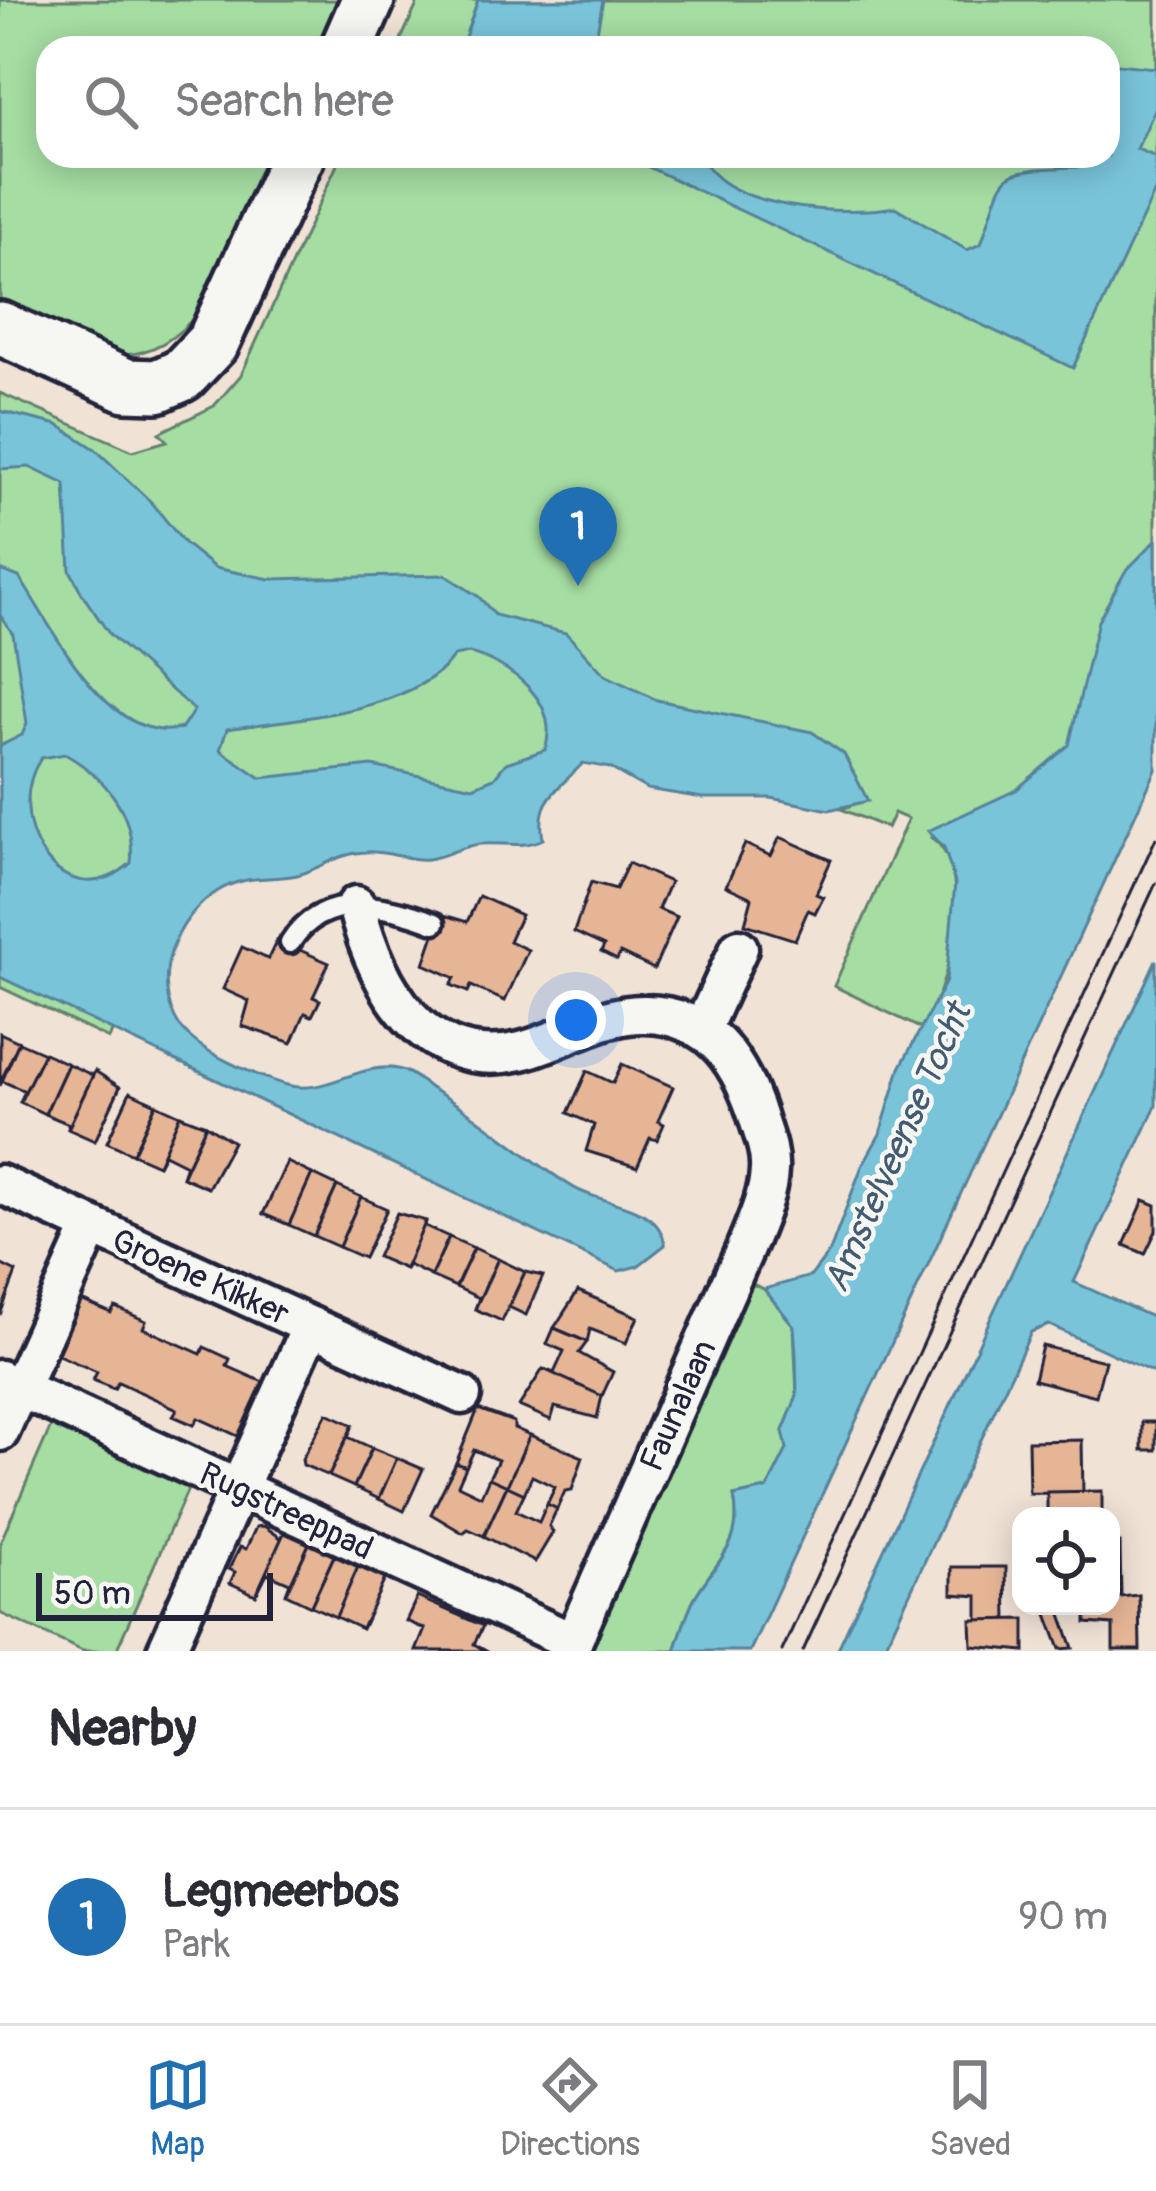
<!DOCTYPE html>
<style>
:root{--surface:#fff;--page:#f2f2f3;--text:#2b2b33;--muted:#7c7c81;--line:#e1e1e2;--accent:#1f6fb2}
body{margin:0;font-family:Pangolin,sans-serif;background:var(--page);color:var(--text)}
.controls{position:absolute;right:36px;bottom:36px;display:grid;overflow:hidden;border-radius:24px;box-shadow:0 6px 30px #0003}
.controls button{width:108px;height:108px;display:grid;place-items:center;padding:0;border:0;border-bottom:3px solid var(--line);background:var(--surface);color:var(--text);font:60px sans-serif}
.scale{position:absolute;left:36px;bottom:30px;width:237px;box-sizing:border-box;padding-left:12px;border:6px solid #22223b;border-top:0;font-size:33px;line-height:42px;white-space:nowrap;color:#22223b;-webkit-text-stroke:9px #f6f6f2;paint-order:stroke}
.you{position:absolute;left:576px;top:1020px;width:42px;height:42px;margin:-30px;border:9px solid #fff;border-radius:50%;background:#1a73e8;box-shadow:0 0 0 18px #1a73e833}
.badge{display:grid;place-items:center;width:78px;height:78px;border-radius:50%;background:var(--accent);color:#fff;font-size:39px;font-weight:700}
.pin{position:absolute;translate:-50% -99px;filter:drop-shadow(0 3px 6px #0008)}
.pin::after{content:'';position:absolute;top:63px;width:42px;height:36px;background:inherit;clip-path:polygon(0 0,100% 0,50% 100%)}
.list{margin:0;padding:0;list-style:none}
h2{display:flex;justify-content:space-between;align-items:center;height:156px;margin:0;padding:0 48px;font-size:51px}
h2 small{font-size:39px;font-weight:400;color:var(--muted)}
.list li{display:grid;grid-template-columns:78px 1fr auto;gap:36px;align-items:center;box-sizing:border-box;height:216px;padding:0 48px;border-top:3px solid var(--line)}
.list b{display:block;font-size:45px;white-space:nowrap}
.list p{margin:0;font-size:39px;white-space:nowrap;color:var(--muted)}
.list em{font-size:39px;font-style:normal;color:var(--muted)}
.icon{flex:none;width:66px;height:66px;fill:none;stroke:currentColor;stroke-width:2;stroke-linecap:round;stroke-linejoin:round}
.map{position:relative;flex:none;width:1156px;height:1651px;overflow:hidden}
.search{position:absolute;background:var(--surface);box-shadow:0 6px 30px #0003;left:36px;right:36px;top:36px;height:132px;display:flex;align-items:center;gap:30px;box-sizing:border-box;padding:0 42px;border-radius:36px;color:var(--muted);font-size:45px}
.sheet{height:372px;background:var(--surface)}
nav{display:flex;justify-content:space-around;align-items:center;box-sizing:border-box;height:168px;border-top:3px solid var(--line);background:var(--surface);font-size:33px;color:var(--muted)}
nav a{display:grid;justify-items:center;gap:6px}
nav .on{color:var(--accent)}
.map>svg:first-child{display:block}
</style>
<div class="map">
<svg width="1156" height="1651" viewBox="0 0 1156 1651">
<rect width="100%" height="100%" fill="#f1e2d6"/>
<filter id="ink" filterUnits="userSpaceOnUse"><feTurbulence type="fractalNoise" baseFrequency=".00833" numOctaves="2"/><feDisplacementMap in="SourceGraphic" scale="24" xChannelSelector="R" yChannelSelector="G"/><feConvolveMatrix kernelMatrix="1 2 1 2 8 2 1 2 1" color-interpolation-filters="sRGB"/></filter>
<g filter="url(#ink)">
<g fill="#a5dda2" stroke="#64806e" stroke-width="3">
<path d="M 0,0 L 346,0 L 324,48 L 48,48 L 48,156 L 274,156 C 240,230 208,369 102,354 C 69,350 30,324 0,311 Z"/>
<path d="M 419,0 L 1156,0 L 1156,721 L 932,838 C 976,870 950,989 922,1029 L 834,986 L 908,819 L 894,813 L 887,828 L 841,809 L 863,801 L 626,728 L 424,841 L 241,849 L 161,904 L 109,1039 L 0,987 L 0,393 L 133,451 L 167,441 L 159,433 L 214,406 L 241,375 L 341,156 L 1108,156 L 1108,48 L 390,48 L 398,46 Z"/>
<path d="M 733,1276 L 764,1289 L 794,1326 L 797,1396 L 783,1431 L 788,1449 L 767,1489 L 734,1496 C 744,1545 717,1559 695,1597 C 686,1613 681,1634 675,1651 L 568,1651 Z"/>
<polygon points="55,1417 192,1480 116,1651 83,1651 0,1613 0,1543"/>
</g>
<g fill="#7ac4da" stroke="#57839a" stroke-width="3" fill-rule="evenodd">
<polygon points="478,0 603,0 594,48 446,48 465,37"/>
<path d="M 1108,63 L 1156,68 L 1156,107 L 1137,149 L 1156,157 L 1156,189 L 1073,368 L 625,156 L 702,156 C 722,211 847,216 895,207 L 967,250 L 981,244 C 1008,168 991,171 1077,167 L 1075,156 L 1108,156 Z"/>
<path d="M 0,411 L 58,425 L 95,449 L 151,502 L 185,544 L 215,568 L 270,579 L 445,575 L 479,597 L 495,615 L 566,633 L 605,675 L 657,700 L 812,732 L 844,754 L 868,801 L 829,810 L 771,798 L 703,798 L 647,789 L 610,768 L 583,763 C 556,792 536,799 543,839 C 524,849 501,842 480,844 C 461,846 446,857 428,859 C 407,861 386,850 365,852 C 338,853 321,869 297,875 C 268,881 245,874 218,891 C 175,917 149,981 180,1026 C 199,1053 253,1074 283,1084 C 325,1098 358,1061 398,1069 C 413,1072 424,1085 437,1092 C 485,1120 524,1157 571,1186 C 601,1206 659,1202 665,1245 L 638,1266 L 619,1271 L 0,977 L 0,746 L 22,735 L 27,723 L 13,634 L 0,615 L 0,570 L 19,577 C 51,624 108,748 182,728 L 194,710 L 110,635 L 82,594 L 70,570 L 65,484 L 29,467 L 0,469 ZM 469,653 C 509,663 561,701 545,750 L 506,763 L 494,778 L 473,787 L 372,766 L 261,778 L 220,750 L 227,729 C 292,718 413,713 454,656 ZM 65,754 C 105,777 136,813 131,863 C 62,923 0,820 41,758 Z"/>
<path d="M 1156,540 L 1156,770 L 750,1651 L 675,1651 C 681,1634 686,1613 695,1597 C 718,1559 744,1544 734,1496 L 767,1489 L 787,1449 L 783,1431 L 797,1396 L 796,1354 L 794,1326 L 764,1289 L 811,1276 L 830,1251 L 862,1166 L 880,1134 L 900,1068 L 946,981 L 955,883 L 944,847 L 928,831 L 1016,790 L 1069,745 L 1098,621 L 1125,572 Z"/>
<polygon points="1156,960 1156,1106 1074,1282 1156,1319 1156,1374 1049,1325 1031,1332 883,1651 837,1651"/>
</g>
<g fill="#e5b596" stroke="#22223b" stroke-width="3">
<polygon points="780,837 831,860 816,894 823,897 815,913 808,910 795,940 745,924 752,898 726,886 745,844 771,856"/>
<polygon points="628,863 670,882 658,909 677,917 654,969 620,953 617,960 601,952 604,946 574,932 591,882 616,889"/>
<polygon points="479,896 521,915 509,941 528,950 505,1001 471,986 468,992 451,985 455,978 424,964 441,914 467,922"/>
<polygon points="277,940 329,963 313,997 320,1000 312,1016 305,1013 292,1043 242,1026 249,1001 223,989 242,947 268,959"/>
<polygon points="0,1033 19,1042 0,1083"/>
<polygon points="19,1042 44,1053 20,1102 25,1091 2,1081 0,1086"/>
<polygon points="44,1053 68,1064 45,1114 20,1102"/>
<polygon points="68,1064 92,1075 95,1071 68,1129 69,1124 45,1114"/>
<polygon points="622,1064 673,1087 658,1121 664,1124 657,1140 650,1138 637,1167 586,1151 594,1125 568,1113 587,1071 613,1083"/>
<polygon points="95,1071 120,1087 95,1141 68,1129"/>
<polygon points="130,1092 156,1104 133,1154 107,1142"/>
<polygon points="156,1104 180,1115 158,1165 133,1154"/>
<polygon points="180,1115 206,1125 182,1177 186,1165 164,1154 158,1165"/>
<polygon points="206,1125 233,1142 208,1188 182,1177"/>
<polygon points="287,1162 312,1174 289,1225 263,1214"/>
<polygon points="312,1174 337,1186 314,1236 289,1225"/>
<polygon points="337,1186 361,1197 339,1247 314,1236"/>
<polygon points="361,1197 387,1209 364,1258 339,1247"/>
<polygon points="1144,1200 1156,1205 1156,1231 1145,1254 1124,1245"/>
<polygon points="397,1213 426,1221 405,1269 377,1257"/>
<polygon points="426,1221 425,1226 449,1237 431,1276 408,1265 405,1269"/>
<polygon points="449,1237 474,1248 456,1287 431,1276"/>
<polygon points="474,1248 498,1259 475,1309 479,1298 456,1287"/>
<polygon points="498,1259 525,1272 502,1321 475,1309"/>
<polygon points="0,1264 16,1272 0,1315"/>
<polygon points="525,1272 543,1276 526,1315 509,1307"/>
<polygon points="578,1291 638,1317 626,1343 590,1329 587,1342 554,1328"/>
<polygon points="81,1300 111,1313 115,1307 146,1321 143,1328 201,1354 204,1347 230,1359 227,1366 263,1382 238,1436 198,1418 194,1425 173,1416 177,1409 118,1382 114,1389 93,1380 97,1372 56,1354"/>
<polygon points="554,1328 587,1342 579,1353 613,1372 602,1396 543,1369 554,1373 564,1351 547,1344"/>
<polygon points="1042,1346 1105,1361 1096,1396 1034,1380"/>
<polygon points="543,1369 602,1396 597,1418 555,1407 551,1420 519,1406"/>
<polygon points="478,1409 514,1422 514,1428 530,1435 507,1486 489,1478 498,1460 474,1450 466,1467 456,1463"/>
<polygon points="327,1413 353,1425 329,1476 303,1465 302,1459"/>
<rect x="1142" y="1422" width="14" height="28"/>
<polygon points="353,1425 348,1437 372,1448 354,1487 329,1476"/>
<polygon points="530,1435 583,1457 572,1490 565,1491 557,1509 547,1504 555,1487 532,1476 524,1494 507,1486"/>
<polygon points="1082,1440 1083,1494 1029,1493 1028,1441"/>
<polygon points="372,1448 397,1458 379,1499 354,1487"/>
<polygon points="397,1458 423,1469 404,1511 379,1499"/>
<polygon points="456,1463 466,1467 458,1485 481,1496 489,1478 507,1486 484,1536 468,1529 463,1533 431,1514"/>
<polygon points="507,1486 524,1494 516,1511 539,1522 547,1504 557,1509 549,1526 553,1532 535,1562 484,1536"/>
<polygon points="1102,1491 1102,1516 1047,1516 1047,1492"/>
<polygon points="264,1526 281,1538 284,1533 256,1595 230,1583 235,1572 229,1569 240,1547 246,1549 256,1527"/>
<polygon points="284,1533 309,1544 286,1594 290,1583 267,1573 256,1595"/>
<polygon points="1111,1543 1120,1543 1121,1597 1111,1598"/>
<polygon points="309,1544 334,1556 311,1606 286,1594"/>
<polygon points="334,1556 358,1567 336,1617 311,1606"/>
<polygon points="358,1567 385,1579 362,1629 336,1617"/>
<polygon points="952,1567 1006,1567 1007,1621 978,1621 978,1596 952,1594"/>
<polygon points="1139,1595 1140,1650 1113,1650 1113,1625 1086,1623 1086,1606 1111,1606 1111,1598"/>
<polygon points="417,1597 483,1626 474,1644 486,1651 416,1651 425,1629 406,1621"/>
<polygon points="1044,1606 1058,1606 1073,1648 1060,1649"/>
<polygon points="1025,1619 1025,1651 972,1646 971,1620"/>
</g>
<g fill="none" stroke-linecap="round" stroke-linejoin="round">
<g stroke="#22223b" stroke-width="27">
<path id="lane" d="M 290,943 C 323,890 386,904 435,923"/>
</g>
<g stroke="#22223b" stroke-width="45">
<g id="street">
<path d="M 356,905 C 376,984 423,1074 521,1051 C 561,1041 602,1013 645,1014 C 713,1015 743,1067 760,1125 C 765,1140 770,1154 769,1170 C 768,1197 755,1224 745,1249 L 569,1651"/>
<polyline points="702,1029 739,948"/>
<polyline points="0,1184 462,1395"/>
<polyline points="0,1379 573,1642"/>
<polyline points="0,1432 92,1226"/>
<polyline points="166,1651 311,1326"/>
</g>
</g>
<g stroke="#22223b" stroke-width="60">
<g id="secondary">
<polyline points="347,48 368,0"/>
<polyline points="0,328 126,385 157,386 182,375 213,342 298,156"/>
</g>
</g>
<use href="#lane" stroke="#f6f6f2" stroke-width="18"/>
<use href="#street" stroke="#f6f6f2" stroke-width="36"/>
<use href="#secondary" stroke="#f6f6f2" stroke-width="51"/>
<g stroke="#22223b" stroke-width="3">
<polyline points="782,1651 1156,838"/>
<polyline points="803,1651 1156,883"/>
</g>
</g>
</g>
<g text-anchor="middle" stroke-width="9" stroke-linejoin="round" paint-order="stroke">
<g font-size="33" fill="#22223b" stroke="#f6f6f2">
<text transform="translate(201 1276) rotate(24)" y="12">Groene Kikker</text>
<text transform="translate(677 1405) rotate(-66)" y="12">Faunalaan</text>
<text transform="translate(287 1510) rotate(25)" y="12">Rugstreeppad</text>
</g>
<g font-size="36" font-style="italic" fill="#415b73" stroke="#f6f6f2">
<text transform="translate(896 1147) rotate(-66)" y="13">Amstelveense Tocht</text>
</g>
</g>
</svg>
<div class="controls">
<button><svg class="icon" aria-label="locate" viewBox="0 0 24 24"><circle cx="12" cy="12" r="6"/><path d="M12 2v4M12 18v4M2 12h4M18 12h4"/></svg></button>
</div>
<div class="scale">50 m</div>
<div class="you"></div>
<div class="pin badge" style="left:578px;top:586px">1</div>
<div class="search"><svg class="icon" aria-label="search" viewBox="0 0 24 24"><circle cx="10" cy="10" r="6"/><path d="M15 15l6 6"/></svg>Search here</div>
</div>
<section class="sheet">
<h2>Nearby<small></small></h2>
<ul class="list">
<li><span class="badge">1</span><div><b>Legmeerbos</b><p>Park</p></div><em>90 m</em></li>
</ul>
</section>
<nav>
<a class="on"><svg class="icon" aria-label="map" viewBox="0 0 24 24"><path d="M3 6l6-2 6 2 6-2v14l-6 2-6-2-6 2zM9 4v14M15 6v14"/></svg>Map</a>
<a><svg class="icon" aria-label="directions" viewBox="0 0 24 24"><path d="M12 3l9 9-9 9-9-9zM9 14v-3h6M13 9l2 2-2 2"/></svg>Directions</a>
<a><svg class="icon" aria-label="saved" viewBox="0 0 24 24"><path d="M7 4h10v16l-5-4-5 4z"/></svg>Saved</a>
</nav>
